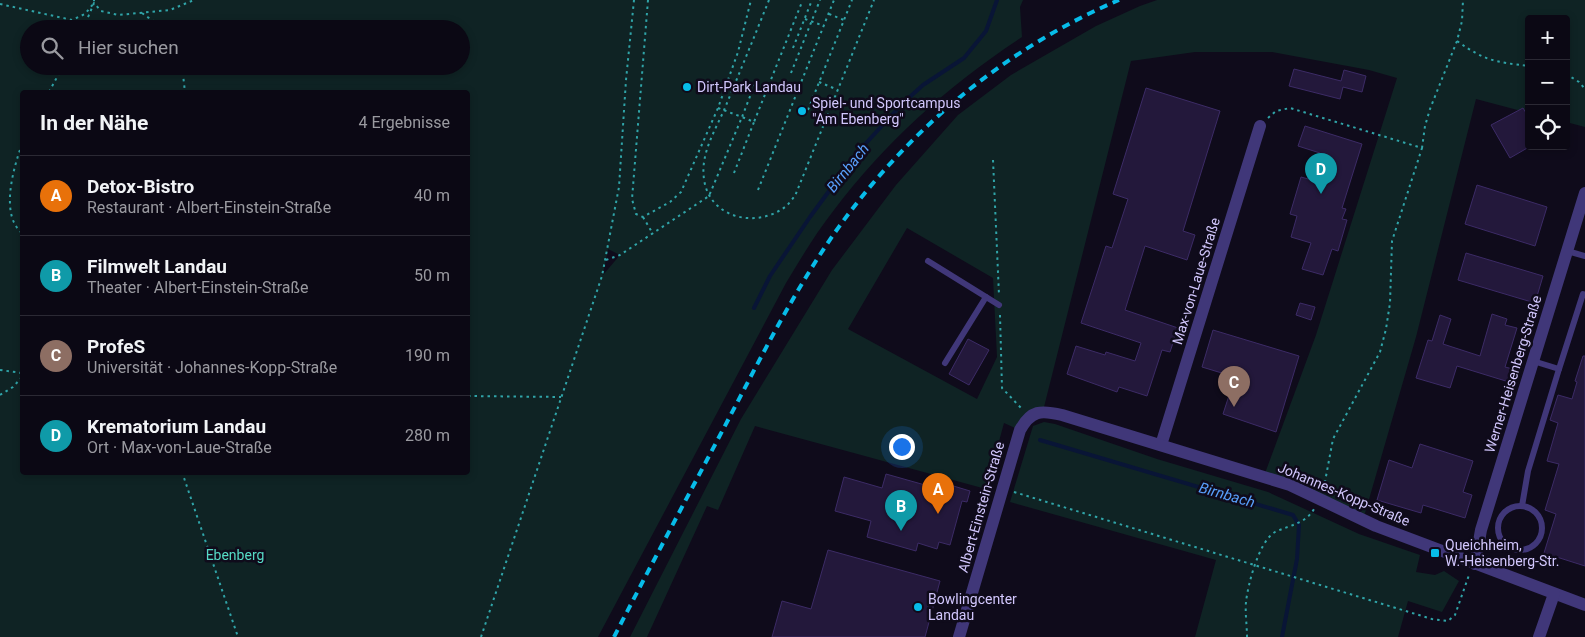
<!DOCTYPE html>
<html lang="de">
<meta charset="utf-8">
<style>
:root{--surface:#0b0814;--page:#191622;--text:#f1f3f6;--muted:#9a9aa0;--line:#2b2934;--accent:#07bce9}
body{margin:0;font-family:Roboto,sans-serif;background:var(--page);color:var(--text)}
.controls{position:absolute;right:15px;top:15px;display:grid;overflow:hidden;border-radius:5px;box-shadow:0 2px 8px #0003}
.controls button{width:45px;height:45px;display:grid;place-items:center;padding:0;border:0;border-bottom:1px solid var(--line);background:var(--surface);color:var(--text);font:25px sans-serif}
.you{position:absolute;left:901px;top:446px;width:18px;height:18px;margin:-12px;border:4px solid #fff;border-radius:50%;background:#1a73e8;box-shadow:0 0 0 8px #1a73e833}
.badge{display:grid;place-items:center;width:32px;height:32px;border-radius:50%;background:var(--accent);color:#fff;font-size:16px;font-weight:700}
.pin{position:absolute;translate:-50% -41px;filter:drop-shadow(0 1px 2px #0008)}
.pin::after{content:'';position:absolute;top:26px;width:18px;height:15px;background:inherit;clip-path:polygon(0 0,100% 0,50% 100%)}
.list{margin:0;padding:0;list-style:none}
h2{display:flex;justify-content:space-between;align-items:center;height:65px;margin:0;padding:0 20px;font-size:21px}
h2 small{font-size:16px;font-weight:400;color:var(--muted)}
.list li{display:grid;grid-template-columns:32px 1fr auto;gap:15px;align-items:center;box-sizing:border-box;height:80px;padding:0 20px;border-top:1px solid var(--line)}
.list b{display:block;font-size:19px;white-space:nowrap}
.list p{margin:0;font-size:16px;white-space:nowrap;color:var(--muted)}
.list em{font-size:16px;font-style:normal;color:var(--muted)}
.icon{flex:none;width:28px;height:28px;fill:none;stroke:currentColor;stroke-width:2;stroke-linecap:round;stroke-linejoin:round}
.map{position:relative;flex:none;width:1585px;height:637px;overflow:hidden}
.search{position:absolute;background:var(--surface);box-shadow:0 2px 8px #0003;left:20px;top:20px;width:450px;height:55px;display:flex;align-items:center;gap:12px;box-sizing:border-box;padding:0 18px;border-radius:28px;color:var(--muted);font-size:19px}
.panel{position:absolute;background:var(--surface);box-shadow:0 2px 8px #0003;left:20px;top:90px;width:450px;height:385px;border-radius:5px}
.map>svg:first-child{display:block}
</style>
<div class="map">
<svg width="1585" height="637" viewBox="0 0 1585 637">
<rect width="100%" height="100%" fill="#0f0b1b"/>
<g fill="#0f2324" fill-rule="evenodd">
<path d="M 0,0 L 1023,0 L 1020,7 L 1022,37 C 950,84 886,141 834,210 C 816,233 801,258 786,283 L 598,637 L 0,637 ZM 29,29 L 461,29 L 461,66 L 29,66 ZM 468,92 L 468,472 L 22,472 L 22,92 ZM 608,249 L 620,255 L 603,275 L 603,274 Z"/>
<path d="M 1157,0 L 1585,0 L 1585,127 L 1566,122 L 1566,19 L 1529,19 L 1529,113 L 1476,99 L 1416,337 L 1363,520 L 1264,476 L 1316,335 L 1397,78 L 1369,70 L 1272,52 L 1195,52 L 1131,61 L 1043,411 L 1020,430 L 1004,423 L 986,489 L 755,426 L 718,510 L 707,506 L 647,637 L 630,637 L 741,419 L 832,270 L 896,185 L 958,115 L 1011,75 L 1096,26 L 1140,6 ZM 907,228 L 993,278 L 997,357 L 977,399 L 848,329 Z"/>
<polygon points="1044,422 1055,424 1157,459 1268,492 1359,534 1420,555 1416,572 1435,575 1444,571 1459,581 1442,612 1408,601 1398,637 1195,637 1216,560 1010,502 1033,426"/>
</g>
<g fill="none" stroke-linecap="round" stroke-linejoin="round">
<g stroke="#091536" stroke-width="4">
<polyline points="754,308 770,276 810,217 857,153 902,104 923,85 964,58 986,31 997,0"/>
<polyline points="1040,440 1293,515 1299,525 1297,559 1282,637"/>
</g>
</g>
<g fill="#23183b" stroke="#3c2b66">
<polygon points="1294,69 1341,81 1344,70 1366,76 1362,92 1343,87 1340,99 1289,86"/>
<polygon points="1146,88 1220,111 1183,231 1195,235 1187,260 1145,246 1125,310 1178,328 1170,352 1162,350 1147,396 1119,387 1117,392 1067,374 1076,346 1105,355 1106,352 1135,361 1141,343 1081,323 1106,246 1112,248 1128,199 1113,194"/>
<polygon points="1523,108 1529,118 1529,147 1510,158 1491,125"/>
<polygon points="1305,126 1362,144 1342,208 1346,209 1342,219 1347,220 1338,251 1332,249 1323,275 1302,269 1311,243 1291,237 1297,216 1290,214 1301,177 1312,180 1320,153 1298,146"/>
<polygon points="1477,185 1547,207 1535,246 1465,224"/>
<polygon points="1466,253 1543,276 1535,303 1458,280"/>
<polygon points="1300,303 1315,307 1311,320 1296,315"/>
<polygon points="1492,314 1507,319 1505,325 1517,328 1505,367 1513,369 1509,382 1457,366 1450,388 1416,378 1428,340 1432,341 1440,315 1451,319 1443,344 1480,356"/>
<polygon points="1213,330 1299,356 1276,432 1223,414 1235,377 1202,367"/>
<polygon points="968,339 989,350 969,385 949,374"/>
<polygon points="1583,356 1585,356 1585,566 1544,553 1556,514 1545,510 1559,464 1547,461 1558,423 1550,420 1558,395 1572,399 1577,382 1575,381"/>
<polygon points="1420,444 1473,461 1463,492 1472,495 1465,518 1423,505 1421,513 1377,500 1389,460 1412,468"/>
<polygon points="886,474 925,485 927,478 970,491 967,502 962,501 950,545 939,542 937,549 918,543 916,551 867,537 871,521 835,511 844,477 882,488"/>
<polygon points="828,550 940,581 925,637 772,637 782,601 811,609"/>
</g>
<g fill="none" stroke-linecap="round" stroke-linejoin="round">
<g stroke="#30a4a8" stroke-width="2" stroke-dasharray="2.5 4" stroke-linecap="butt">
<polyline points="648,0 632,199 636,214 643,217 670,202 681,192 718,108 738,52 751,0"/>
<path d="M 769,0 C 755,35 741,69 727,103 C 717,128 700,152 704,179 C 709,218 756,229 785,207 C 789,204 792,199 795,196 L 874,0"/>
<polyline points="0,4 72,20 85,14 94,3 94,0"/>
<polyline points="142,13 164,29"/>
<polyline points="829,14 844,20"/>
<polyline points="805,19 824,26"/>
<polyline points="83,29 94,3 101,11 118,15 170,10 194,0"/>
<path d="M 1457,41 C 1485,61 1495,62 1529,66"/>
<polyline points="793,48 812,0"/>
<polyline points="182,66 185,92"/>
<polyline points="791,73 820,0"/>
<polyline points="1566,74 1579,82 1585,89"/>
<polyline points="819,82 838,90"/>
<polyline points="49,92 63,66"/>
<polyline points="718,108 742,117 756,81"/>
<polyline points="808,110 852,0"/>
<polyline points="1268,118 1276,111 1290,108 1422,148 1392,241 1390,303 1386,329 1380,352 1333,439 1324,487"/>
<path d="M 22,144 C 13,169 0,215 22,233"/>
<polyline points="1422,148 1425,126 1430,109 1457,41 1462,21 1463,0"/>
<polyline points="993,160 999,295"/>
<polyline points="734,173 754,122"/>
<polyline points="758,190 834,0"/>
<polyline points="643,217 653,234"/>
<polyline points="606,260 620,255 709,196 742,117 754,122 802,2"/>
<polyline points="1000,315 1002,388 1022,409"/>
<polyline points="0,370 22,373"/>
<polyline points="0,395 13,387 22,377"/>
<polyline points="468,396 561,397"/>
<polyline points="182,472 238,637"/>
<polyline points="1014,492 1432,619 1448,621 1455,615 1469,575"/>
<polyline points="481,637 602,276 619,187 626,80 634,0"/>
<path d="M 1247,637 C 1247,626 1245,613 1246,602 C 1248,584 1259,541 1275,532 C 1290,525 1305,524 1314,509"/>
</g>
<g stroke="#403779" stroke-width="6">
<polyline points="1567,251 1585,256"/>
<polyline points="928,261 999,305"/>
<polyline points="945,363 986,297"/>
<polyline points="1559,369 1583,294 1585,295"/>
<polyline points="1522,506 1528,471 1559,369 1533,361"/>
<circle cx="1520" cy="528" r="22"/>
</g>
<g stroke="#403779" stroke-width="12">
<polyline points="1161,445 1260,126"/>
<polyline points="1475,564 1481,530 1585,193"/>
<path d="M 959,637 L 1020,430 C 1031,410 1041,410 1062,415 L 1290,485 L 1376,526 L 1585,605"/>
<polyline points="1539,637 1554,594"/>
</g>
<path stroke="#07bce9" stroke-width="4" stroke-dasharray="8 6" stroke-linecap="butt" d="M 614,637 C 651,565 689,494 727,422 C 758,363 788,303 825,247 C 897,139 999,51 1119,0"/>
</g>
<g fill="#07bce9" stroke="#0f0b1b" stroke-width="2">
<circle cx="687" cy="87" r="5"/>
<circle cx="802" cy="111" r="5"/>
<rect x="1430" y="548" width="10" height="10" rx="2.5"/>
<circle cx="918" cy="607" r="5"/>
</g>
<g text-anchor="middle" stroke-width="5" stroke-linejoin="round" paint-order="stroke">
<g font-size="14" fill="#d2c7fd" stroke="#0f0b1b" text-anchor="start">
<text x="697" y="92">Dirt-Park Landau</text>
<text x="812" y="108">Spiel- und Sportcampus<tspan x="812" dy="16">"Am Ebenberg"</tspan></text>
<text x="1445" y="550">Queichheim,<tspan x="1445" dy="16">W.-Heisenberg-Str.</tspan></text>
<text x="928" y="604">Bowlingcenter<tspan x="928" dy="16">Landau</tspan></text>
</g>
<g font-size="14" fill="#d2c7fd" stroke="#0f0b1b">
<text transform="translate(1196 281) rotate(-73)" y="5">Max-von-Laue-Straße</text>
<text transform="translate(1513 374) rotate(-73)" y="5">Werner-Heisenberg-Straße</text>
<text transform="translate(1344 494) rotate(23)" y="5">Johannes-Kopp-Straße</text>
<text transform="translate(981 507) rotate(-74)" y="5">Albert-Einstein-Straße</text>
</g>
<g font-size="14" fill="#56dac6" stroke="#0f0b1b">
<text x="235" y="560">Ebenberg</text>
</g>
<g font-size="15" font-style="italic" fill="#589ffa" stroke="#0f0b1b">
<text transform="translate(848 168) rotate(-51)" y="5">Birnbach</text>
<text transform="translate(1227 495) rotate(16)" y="5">Birnbach</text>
</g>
</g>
</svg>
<div class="controls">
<button>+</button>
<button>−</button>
<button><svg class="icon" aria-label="locate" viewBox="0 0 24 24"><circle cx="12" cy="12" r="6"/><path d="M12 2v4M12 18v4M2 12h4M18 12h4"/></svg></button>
</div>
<div class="you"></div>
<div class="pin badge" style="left:938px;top:514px;background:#e8710a">A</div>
<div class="pin badge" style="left:901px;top:531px;background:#0f9aa8">B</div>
<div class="pin badge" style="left:1234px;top:407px;background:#8d6e63">C</div>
<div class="pin badge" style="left:1321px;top:194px;background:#0f9aa8">D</div>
<div class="search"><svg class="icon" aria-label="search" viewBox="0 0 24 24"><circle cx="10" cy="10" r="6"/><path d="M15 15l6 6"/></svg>Hier suchen</div>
<section class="panel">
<h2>In der Nähe<small>4 Ergebnisse</small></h2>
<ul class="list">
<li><span class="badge" style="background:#e8710a">A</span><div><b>Detox-Bistro</b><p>Restaurant · Albert-Einstein-Straße</p></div><em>40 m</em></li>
<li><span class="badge" style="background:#0f9aa8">B</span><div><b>Filmwelt Landau</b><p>Theater · Albert-Einstein-Straße</p></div><em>50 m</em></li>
<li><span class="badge" style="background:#8d6e63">C</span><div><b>ProfeS</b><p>Universität · Johannes-Kopp-Straße</p></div><em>190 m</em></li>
<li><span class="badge" style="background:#0f9aa8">D</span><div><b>Krematorium Landau</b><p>Ort · Max-von-Laue-Straße</p></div><em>280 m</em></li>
</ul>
</section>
</div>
